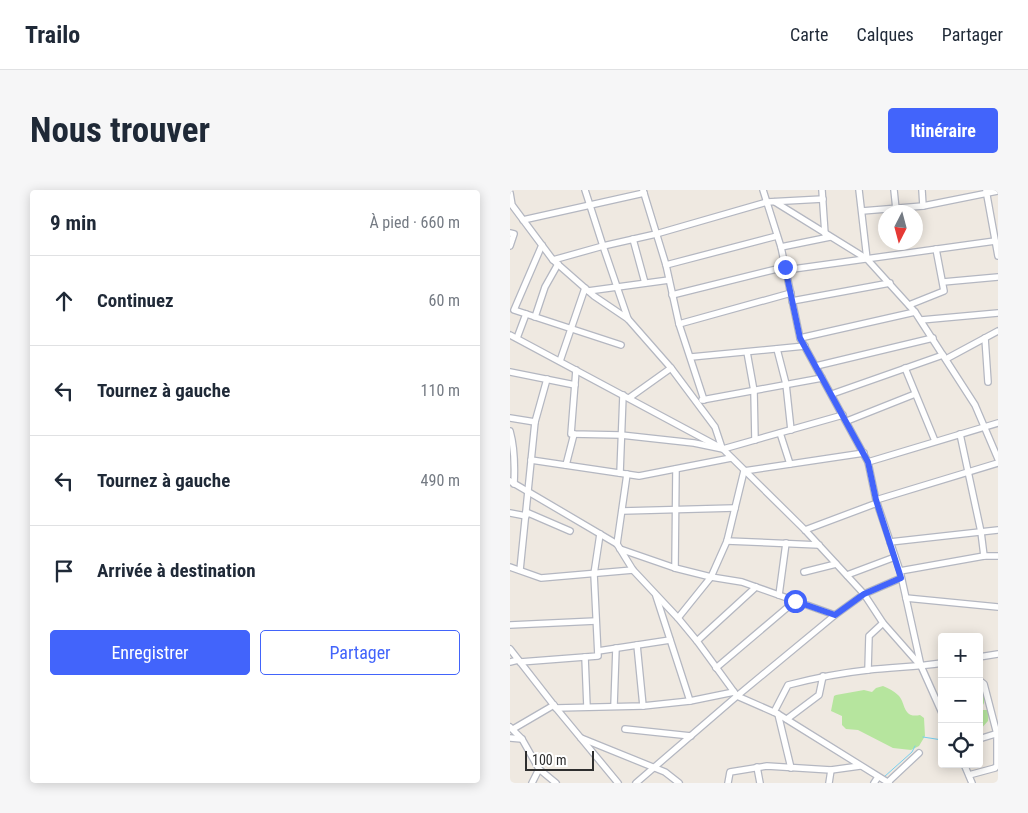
<!DOCTYPE html>
<html lang="fr">
<meta charset="utf-8">
<style>
:root{--surface:#fff;--page:#f6f6f7;--text:#1f2937;--muted:#747a83;--line:#e0e1e3;--accent:#4264fb}
body{margin:0;font-family:"Roboto Condensed",sans-serif;background:var(--page);color:var(--text)}
.controls{position:absolute;right:15px;bottom:15px;display:grid;overflow:hidden;border-radius:5px;box-shadow:0 2px 12px #0003}
.controls button{width:45px;height:45px;display:grid;place-items:center;padding:0;border:0;border-bottom:1px solid var(--line);background:var(--surface);color:var(--text);font:25px sans-serif}
.compass{position:absolute;left:368px;top:15px;width:45px;height:45px;border-radius:50%;background:var(--surface);box-shadow:0 2px 12px #0003;rotate:186deg}
.scale{position:absolute;left:15px;bottom:12px;width:69px;box-sizing:border-box;padding-left:5px;border:2px solid #2e2e2e;border-top:0;font-size:14px;line-height:18px;white-space:nowrap;color:#2e2e2e;-webkit-text-stroke:4px #fff;paint-order:stroke}
.stop{position:absolute;width:15px;height:15px;margin:-11px;border:4px solid #4264fb;border-radius:50%;background:#fff}
.stop.end{background:#4264fb;border-color:#fff;box-shadow:0 1px 5px #0008}
.list{margin:0;padding:0;list-style:none}
h2{display:flex;justify-content:space-between;align-items:center;height:65px;margin:0;padding:0 20px;font-size:21px}
h2 small{font-size:16px;font-weight:400;color:var(--muted)}
.list li{display:grid;grid-template-columns:32px 1fr auto;gap:15px;align-items:center;box-sizing:border-box;height:90px;padding:0 20px;border-top:1px solid var(--line)}
.list b{display:block;font-size:19px;white-space:nowrap}
.list em{font-size:16px;font-style:normal;color:var(--muted)}
.actions{display:flex;gap:10px;padding:15px 20px}
.actions a{flex:1;padding:11px 0;border:1px solid var(--accent);border-radius:5px;text-align:center;font-size:18px;color:var(--accent)}
.actions .main{background:var(--accent);color:#fff}
.icon{flex:none;width:28px;height:28px;fill:none;stroke:currentColor;stroke-width:2;stroke-linecap:round;stroke-linejoin:round}
.map{position:relative;flex:none;width:488px;height:593px;overflow:hidden;border-radius:5px}
header{display:flex;align-items:center;gap:30px;box-sizing:border-box;height:70px;padding:0 25px;background:var(--surface);border-bottom:1px solid var(--line)}
header strong{font-size:24px}
nav{display:flex;gap:28px;margin-inline-start:auto;font-size:18px}
.intro{display:flex;align-items:center;justify-content:space-between;box-sizing:border-box;height:120px;padding:0 30px}
h1{margin:0;font-size:35px}
.button{padding:12px 22px;border-radius:5px;background:var(--accent);color:#fff;font-size:18px;font-weight:700}
main{display:flex;gap:30px;padding:0 30px}
aside{flex:1;background:var(--surface);border-radius:5px;box-shadow:0 2px 12px #0003}
.map>svg:first-child{display:block}
</style>
<header>
<strong>Trailo</strong>
<nav><a>Carte</a><a>Calques</a><a>Partager</a></nav>
</header>
<div class="intro"><h1>Nous trouver</h1><a class="button">Itinéraire</a></div>
<main>
<aside>
<h2>9 min<small>À pied · 660 m</small></h2>
<ul class="list">
<li><svg class="icon" aria-label="ahead" viewBox="0 0 24 24"><path d="M12 20V5M6 11l6-6 6 6"/></svg><div><b>Continuez</b></div><em>60 m</em></li>
<li><svg class="icon" aria-label="left" viewBox="0 0 24 24"><path d="M17 20v-9H6M10 6l-5 5 5 5"/></svg><div><b>Tournez à gauche</b></div><em>110 m</em></li>
<li><svg class="icon" aria-label="left" viewBox="0 0 24 24"><path d="M17 20v-9H6M10 6l-5 5 5 5"/></svg><div><b>Tournez à gauche</b></div><em>490 m</em></li>
<li><svg class="icon" aria-label="arrive" viewBox="0 0 24 24"><path d="M6 21V4h12l-3 4 3 4H6"/></svg><div><b>Arrivée à destination</b></div></li>
</ul>
<div class="actions"><a class="main">Enregistrer</a><a>Partager</a></div>
</aside>
<div class="map">
<svg width="488" height="593" viewBox="0 0 488 593">
<rect width="100%" height="100%" fill="#efe9e1"/>
<g fill="#b6e59e">
<path d="M 373,496 C 378,498 384,501 388,505 C 396,512 392,529 410,525 L 414,528 L 415,546 L 409,556 L 401,560 L 383,558 L 348,540 L 336,539 L 332,535 L 332,526 L 321,521 L 324,506 L 326,505 L 354,500 L 362,502 L 366,498 Z"/>
<polygon points="469,502 470,502 474,504 474,513 472,517 473,520 478,520 479,522 478,531 469,541"/>
</g>
<g fill="none" stroke-linecap="round" stroke-linejoin="round">
<g stroke="#75cff0" stroke-width="1">
<polyline points="413,547 432,550"/>
<polyline points="450,574 456,586"/>
<polyline points="374,587 402,562 405,556"/>
</g>
<g stroke="#b4b7c1" stroke-width="8">
<g id="minor">
<polyline points="75,0 93,56 118,129"/>
<polyline points="133,0 156,75 169,134 194,210"/>
<polyline points="253,0 271,57 290,148 358,272 366,310 390,381 411,476 432,523"/>
<polyline points="312,0 315,44"/>
<polyline points="349,0 357,69"/>
<polyline points="384,0 386,19"/>
<polyline points="412,0 413,16"/>
<polyline points="476,0 488,66"/>
<polyline points="0,3 2,15 43,70 84,106 118,129 161,178 205,237 212,258"/>
<polyline points="265,12 357,69 405,122 465,215 488,269"/>
<polyline points="352,21 413,16 488,1"/>
<polyline points="13,30 134,3"/>
<polyline points="0,43 4,44 0,56"/>
<polyline points="123,49 135,93"/>
<polyline points="32,55 4,120 111,155"/>
<polyline points="271,57 320,47"/>
<polyline points="43,70 93,56 146,44 257,12 313,9"/>
<polyline points="156,75 267,46"/>
<polyline points="276,80 485,51"/>
<polyline points="433,92 488,87"/>
<polyline points="78,101 159,90"/>
<polyline points="162,105 275,77"/>
<polyline points="282,111 380,93"/>
<polyline points="399,115 434,101 426,59"/>
<polyline points="25,127 35,97 48,74"/>
<polyline points="411,130 488,123"/>
<polyline points="169,134 281,103"/>
<polyline points="0,145 213,259 295,340 354,404 373,433 410,475"/>
<polyline points="7,148 16,124"/>
<polyline points="290,148 405,122"/>
<polyline points="475,148 478,192"/>
<polyline points="267,159 276,194 281,240"/>
<polyline points="237,162 244,201 245,250"/>
<polyline points="181,167 295,156"/>
<polyline points="436,169 488,141"/>
<polyline points="50,171 75,98"/>
<polyline points="306,176 423,148"/>
<polyline points="395,178 425,251"/>
<polyline points="66,180 61,244 111,245 184,253 213,259 333,225"/>
<polyline points="0,182 65,195"/>
<polyline points="322,204 433,165"/>
<polyline points="119,208 161,178"/>
<polyline points="192,210 312,188"/>
<polyline points="0,228 25,232"/>
<polyline points="337,231 405,204"/>
<path d="M 0,241 C 5,259 5,275 4,294"/>
<polyline points="270,243 280,274"/>
<polyline points="450,244 471,342 474,366"/>
<polyline points="21,270 129,286 221,268"/>
<polyline points="358,272 488,233"/>
<polyline points="56,275 64,244"/>
<polyline points="110,283 113,205"/>
<polyline points="0,291 107,354 123,380 168,428 187,451 227,506 268,524 379,593"/>
<polyline points="366,310 488,273"/>
<polyline points="112,321 225,318"/>
<polyline points="16,322 60,341"/>
<polyline points="0,323 16,326"/>
<polyline points="295,340 367,313"/>
<polyline points="217,351 309,355"/>
<polyline points="380,352 488,340"/>
<polyline points="107,354 117,284"/>
<polyline points="110,359 165,378 201,387 232,392 325,425"/>
<polyline points="0,377 31,388 123,380"/>
<polyline points="165,378 166,279"/>
<polyline points="10,380 25,232 37,189"/>
<polyline points="390,381 474,366 488,366"/>
<polyline points="294,382 326,374"/>
<polyline points="337,385 385,367"/>
<polyline points="269,405 276,353"/>
<polyline points="146,406 180,511"/>
<polyline points="396,408 488,417"/>
<polyline points="168,428 201,387 217,351 234,281 354,263"/>
<polyline points="0,435 86,431"/>
<polyline points="187,451 246,397"/>
<polyline points="127,455 133,516"/>
<polyline points="0,459 46,518 108,593"/>
<polyline points="88,461 160,450"/>
<polyline points="75,467 77,517"/>
<polyline points="469,467 488,464"/>
<polyline points="0,472 8,470"/>
<polyline points="10,472 88,466 84,384 90,344"/>
<polyline points="206,478 285,411"/>
<polyline points="358,480 359,446 373,433"/>
<polyline points="104,516 106,458"/>
<polyline points="46,518 133,516 180,511 224,502"/>
<path d="M 264,522 L 278,495 C 305,488 330,483 358,480 C 383,477 407,477 432,473"/>
<polyline points="268,524 281,578"/>
<polyline points="277,529 309,505 313,486"/>
<polyline points="0,537 12,549 29,579 46,593"/>
<polyline points="3,539 44,515"/>
<polyline points="115,539 181,546"/>
<polyline points="0,548 12,549"/>
<polyline points="71,548 155,582 169,593"/>
<polyline points="469,549 488,543"/>
<polyline points="454,574 462,593"/>
<polyline points="247,577 250,593"/>
<polyline points="459,585 485,578 487,575 487,544 474,494 469,490"/>
<polyline points="22,593 29,579"/>
<polyline points="126,593 227,506 325,425 354,404 391,388"/>
<polyline points="218,593 220,582 257,576 321,580 350,576"/>
<polyline points="319,593 321,580"/>
<polyline points="364,593 368,587"/>
<polyline points="377,593 409,563"/>
</g>
</g>
<use href="#minor" stroke="#fff" stroke-width="5.5"/>
</g>
<g fill="none" stroke-linecap="round" stroke-linejoin="round">
<polyline stroke="#4264fb" stroke-width="6" points="275,77 290,148 358,272 366,310 391,388 354,404 325,425 285,411"/>
</g>
</svg>
<div class="controls">
<button>+</button>
<button>−</button>
<button><svg class="icon" aria-label="locate" viewBox="0 0 24 24"><circle cx="12" cy="12" r="6"/><path d="M12 2v4M12 18v4M2 12h4M18 12h4"/></svg></button>
</div>
<svg class="compass" viewBox="-18 -18 36 36"><path d="M0-13l5 13h-10z" fill="#e53935"/><path d="M0 13l5-13h-10z" fill="#747a83"/></svg>
<div class="scale">100 m</div>
<div class="stop" style="left:285px;top:411px"></div>
<div class="stop end" style="left:275px;top:77px"></div>
</div>
</main>
